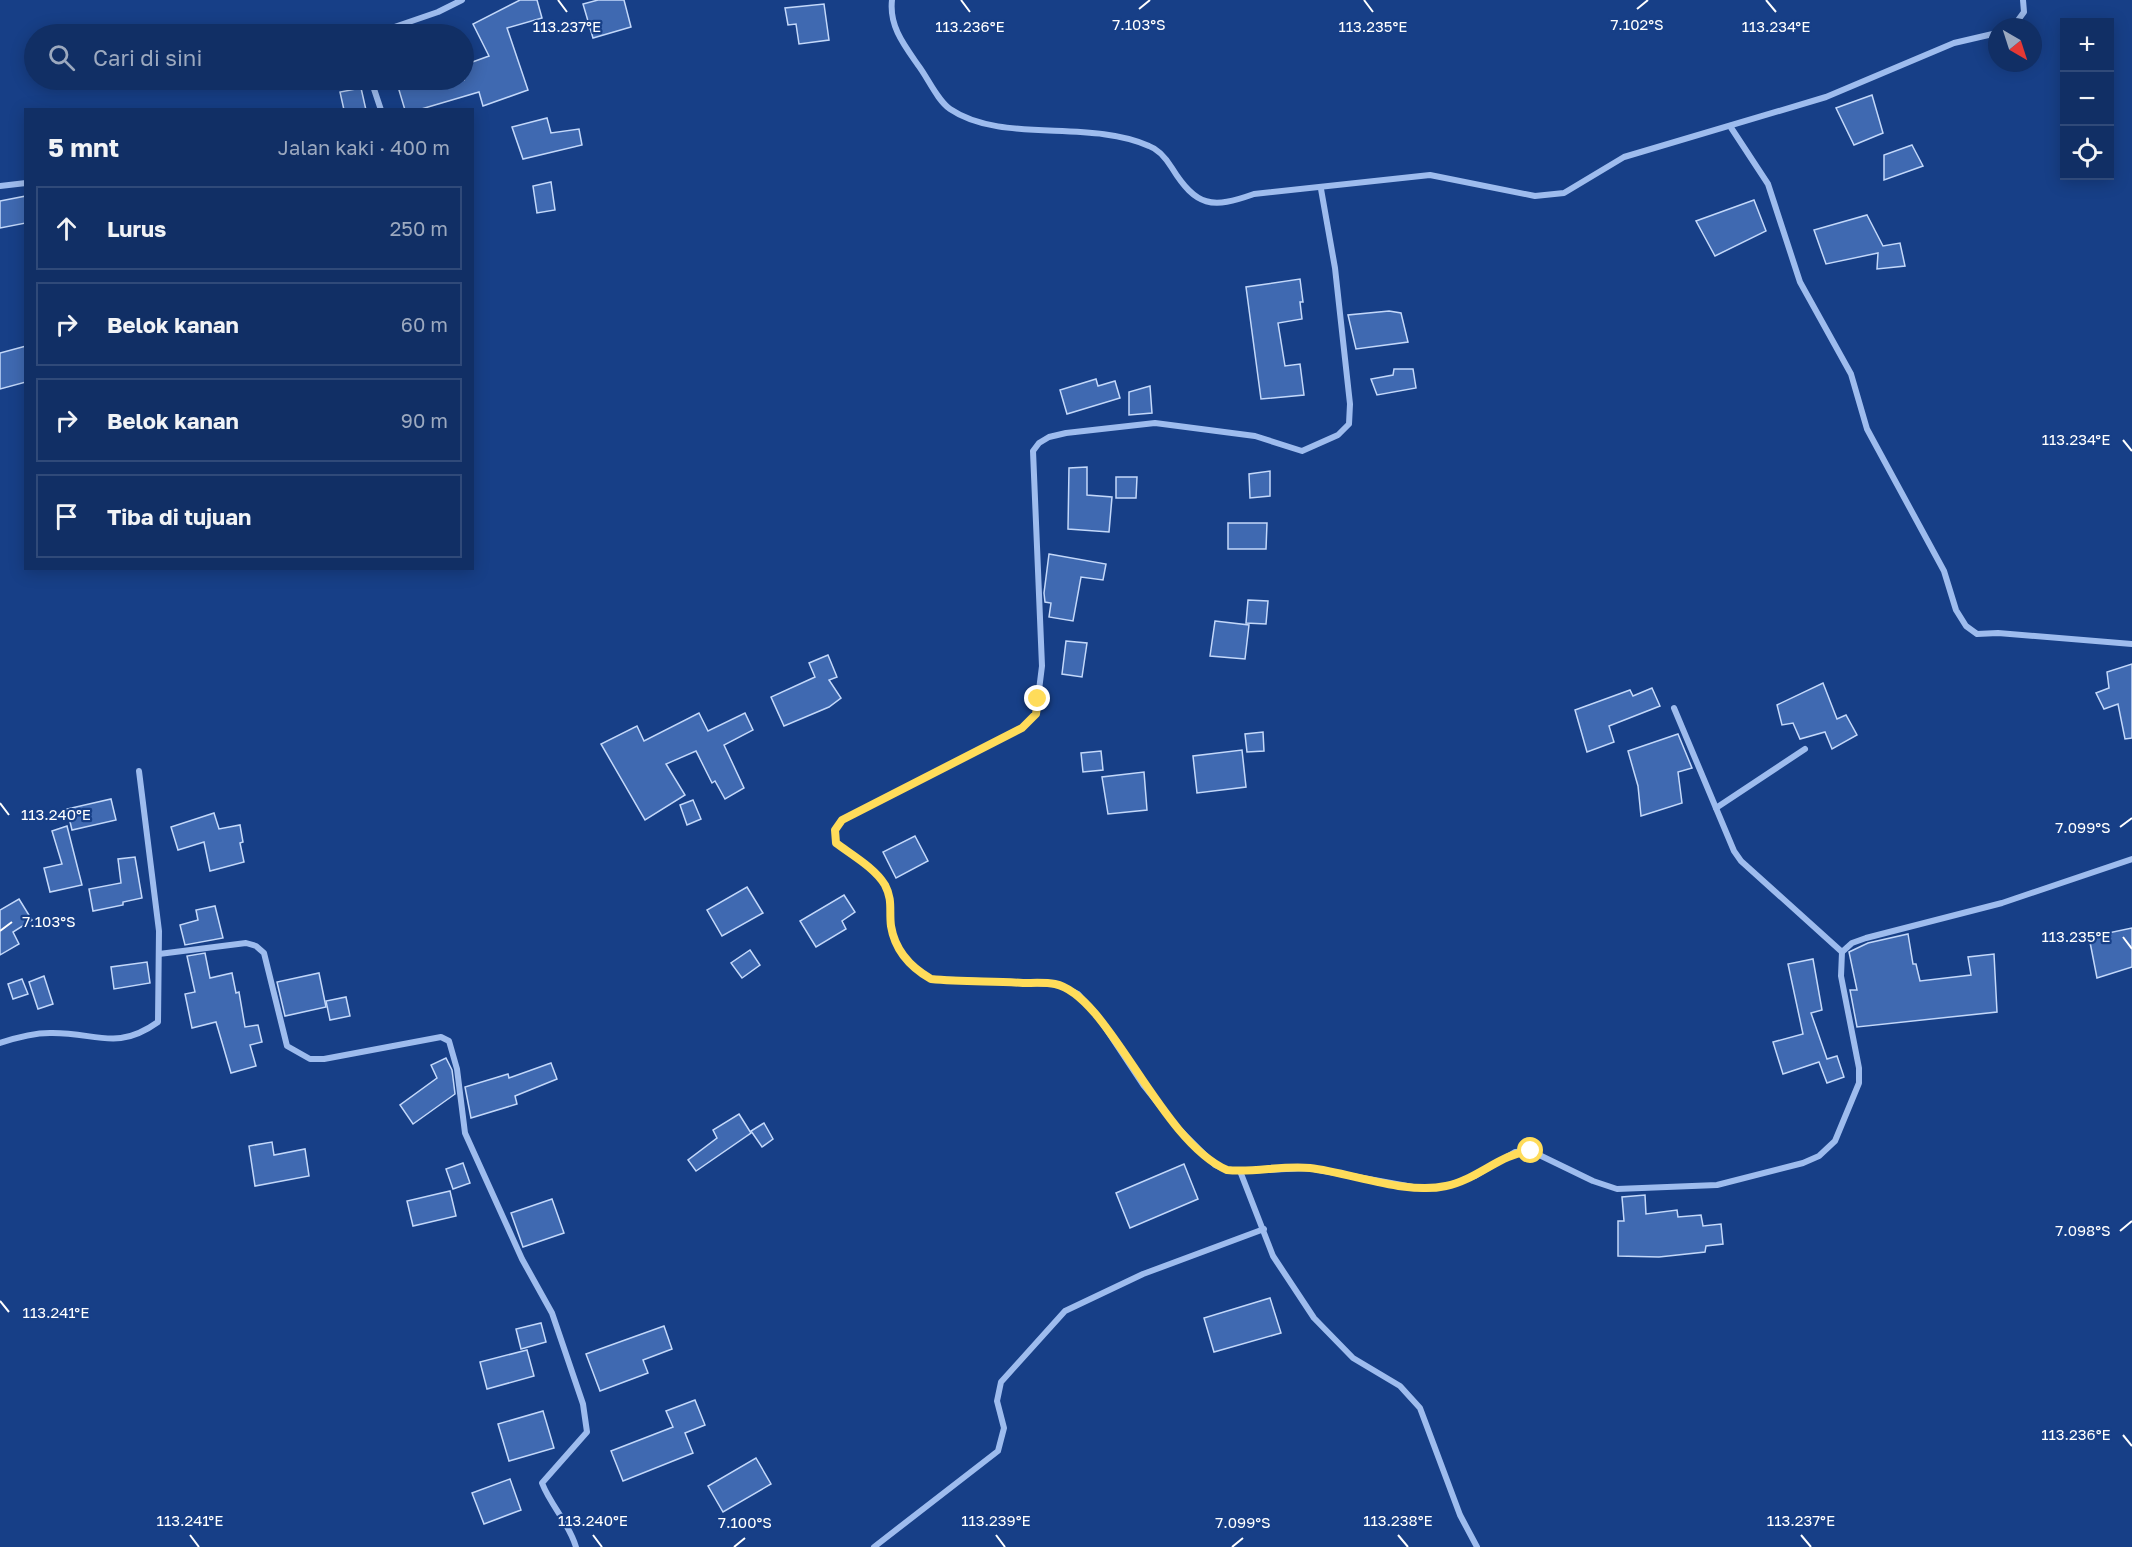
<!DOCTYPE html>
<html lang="id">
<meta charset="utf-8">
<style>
:root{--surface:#112f65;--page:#1a376b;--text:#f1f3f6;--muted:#9ca9bf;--line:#304a79}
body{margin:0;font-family:"Golos Text",sans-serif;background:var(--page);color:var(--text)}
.controls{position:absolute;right:18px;top:18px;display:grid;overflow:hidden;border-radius:0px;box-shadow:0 3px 15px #0003}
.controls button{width:54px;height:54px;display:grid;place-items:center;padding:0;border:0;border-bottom:2px solid var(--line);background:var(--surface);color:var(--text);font:30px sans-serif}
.compass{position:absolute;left:1988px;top:18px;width:54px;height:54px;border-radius:50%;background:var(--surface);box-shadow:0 3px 15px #0003;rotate:141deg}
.stop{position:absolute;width:18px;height:18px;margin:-14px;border:4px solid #ffdc5a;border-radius:50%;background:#fff}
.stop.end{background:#ffdc5a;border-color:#fff;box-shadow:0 2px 6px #0008}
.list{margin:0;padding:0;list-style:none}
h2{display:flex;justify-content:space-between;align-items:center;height:78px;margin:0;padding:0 24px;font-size:26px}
h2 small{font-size:20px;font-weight:400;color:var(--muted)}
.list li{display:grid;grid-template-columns:39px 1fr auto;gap:18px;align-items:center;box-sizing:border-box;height:84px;margin:0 12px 12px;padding:0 12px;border:2px solid var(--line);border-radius:0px}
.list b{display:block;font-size:22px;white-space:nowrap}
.list em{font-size:20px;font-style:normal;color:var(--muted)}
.icon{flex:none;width:33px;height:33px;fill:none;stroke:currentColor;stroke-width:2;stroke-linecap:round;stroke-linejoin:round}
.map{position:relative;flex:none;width:2132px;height:1547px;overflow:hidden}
.search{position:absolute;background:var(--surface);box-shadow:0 3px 15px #0003;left:24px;top:24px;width:450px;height:66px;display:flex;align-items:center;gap:15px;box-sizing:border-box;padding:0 21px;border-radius:33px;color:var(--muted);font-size:22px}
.panel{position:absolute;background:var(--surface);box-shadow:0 3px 15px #0003;left:24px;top:108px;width:450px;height:462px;border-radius:0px}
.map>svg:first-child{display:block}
</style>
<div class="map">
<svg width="2132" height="1547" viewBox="0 0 2132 1547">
<rect width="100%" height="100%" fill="#173f87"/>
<g fill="#3f69b1" stroke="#c3d8fa" stroke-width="1.5">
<polygon points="520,0 537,0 542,18 507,28 528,90 483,106 479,92 418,110 405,110 396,80 464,80 464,65 489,56 473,24"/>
<polygon points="598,0 624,0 631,27 593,38 583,4"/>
<polygon points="824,4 829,40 799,44 796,24 788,25 785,8"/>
<polygon points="361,88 366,110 344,110 340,92"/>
<polygon points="1872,95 1883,133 1854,145 1836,108"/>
<polygon points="547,118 551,133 579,129 582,145 523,159 512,127"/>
<polygon points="1912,145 1923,166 1884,180 1884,155"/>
<polygon points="551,182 555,210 537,213 533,186"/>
<polygon points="26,196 26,223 0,228 0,201"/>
<polygon points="1754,200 1766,231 1715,256 1696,221"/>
<polygon points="1867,215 1883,246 1900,243 1905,266 1877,269 1878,253 1826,264 1814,230"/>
<polygon points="1300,279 1303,302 1300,302 1302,319 1278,323 1285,366 1300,364 1304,395 1261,399 1246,287"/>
<polygon points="1389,311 1401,313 1408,342 1356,349 1348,315"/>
<polygon points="26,346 26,382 0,389 0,353"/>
<polygon points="1394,369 1413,369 1416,388 1377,395 1371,379 1393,375"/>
<polygon points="1096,379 1098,386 1115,381 1120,398 1067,414 1060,390"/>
<polygon points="1150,386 1152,413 1129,415 1129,392"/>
<polygon points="1087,467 1087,495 1112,497 1109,532 1068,529 1069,468"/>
<polygon points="1270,471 1270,496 1250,498 1249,474"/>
<polygon points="1116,477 1137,477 1136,498 1116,498"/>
<polygon points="1228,523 1267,523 1266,549 1228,549"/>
<polygon points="1049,554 1106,564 1103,580 1081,577 1073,621 1049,617 1051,603 1045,602 1044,593"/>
<polygon points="1248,600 1268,601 1266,624 1246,623"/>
<polygon points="1215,621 1249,625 1245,659 1210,656"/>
<polygon points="1066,641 1087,643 1082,677 1062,674"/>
<polygon points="828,655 837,677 829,680 841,698 829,707 784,726 771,697 815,677 809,663"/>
<polygon points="2132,664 2132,738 2125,739 2118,704 2104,709 2096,693 2109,688 2107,672"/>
<polygon points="1823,683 1837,719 1846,715 1857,735 1832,749 1825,732 1800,739 1793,723 1782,725 1777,705"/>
<polygon points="1652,688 1660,706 1609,726 1614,742 1587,752 1575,710 1630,690 1633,696"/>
<polygon points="699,713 708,731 745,713 753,730 724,745 744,788 725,799 715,781 712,783 696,751 666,764 685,795 645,820 601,744 637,726 644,741"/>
<polygon points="1263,732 1264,751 1247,752 1245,734"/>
<polygon points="1678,734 1692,768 1678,772 1682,803 1641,816 1638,786 1628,751"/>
<polygon points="1242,750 1246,787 1197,793 1193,756"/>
<polygon points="1101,751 1103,770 1083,772 1081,753"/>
<polygon points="1144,772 1147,810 1108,814 1102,777"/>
<polygon points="111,799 116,820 72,830 67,809"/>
<polygon points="693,800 701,819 687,825 680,805"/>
<polygon points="214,813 219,829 240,825 243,842 240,843 244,862 210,871 204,842 178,850 171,827"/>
<polygon points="67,826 82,885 50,892 44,868 62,864 52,831"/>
<polygon points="915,836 928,861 896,878 883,852"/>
<polygon points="135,857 142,898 123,902 123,905 93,911 89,889 121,883 118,859"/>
<polygon points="747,887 763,913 722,936 707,910"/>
<polygon points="844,895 855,912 842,921 846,929 816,947 800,921"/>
<polygon points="19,899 32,920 13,932 19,944 0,955 0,910"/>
<polygon points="215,906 223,938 185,945 180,925 198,920 196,910"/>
<polygon points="2132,928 2132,967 2097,978 2089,937"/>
<polygon points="1908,934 1913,964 1916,964 1920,981 1971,975 1968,957 1994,954 1997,1012 1857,1027 1850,990 1857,990 1849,952 1868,943"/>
<polygon points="750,950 760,965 742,978 731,963"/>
<polygon points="205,953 210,978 232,973 236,993 239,992 245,1027 258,1025 262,1042 250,1045 256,1066 231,1073 216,1022 192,1028 185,994 195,992 187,956"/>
<polygon points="1813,959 1822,1010 1811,1013 1827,1059 1837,1056 1844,1077 1827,1083 1819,1062 1783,1074 1773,1042 1803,1034 1788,964"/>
<polygon points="147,962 150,983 114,989 111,967"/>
<polygon points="319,973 326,1007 285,1016 277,982"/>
<polygon points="44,976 53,1004 38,1009 29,982"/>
<polygon points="22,979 28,994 13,999 8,984"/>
<polygon points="346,997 350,1016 330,1020 326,1001"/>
<polygon points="446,1058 452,1070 455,1094 413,1124 400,1105 437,1078 431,1065"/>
<polygon points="551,1063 557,1079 515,1096 517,1104 471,1118 465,1087 508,1074 509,1078"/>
<polygon points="739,1114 751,1133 696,1171 688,1160 717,1138 713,1130"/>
<polygon points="764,1123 773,1139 762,1147 751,1131"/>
<polygon points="272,1142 274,1155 305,1149 309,1176 255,1186 249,1146"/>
<polygon points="463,1163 470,1183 453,1189 446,1169"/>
<polygon points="1184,1164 1198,1199 1130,1228 1116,1193"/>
<polygon points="450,1191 456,1216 413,1226 407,1201"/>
<polygon points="1645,1195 1646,1214 1677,1210 1678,1217 1701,1215 1703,1226 1721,1224 1723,1244 1706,1246 1705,1252 1659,1257 1618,1256 1618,1221 1624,1221 1622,1197"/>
<polygon points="552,1199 564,1233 523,1247 511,1213"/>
<polygon points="1270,1298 1281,1333 1214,1352 1204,1318"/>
<polygon points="541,1323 546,1342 521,1349 516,1329"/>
<polygon points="664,1326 672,1349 643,1360 648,1373 600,1391 586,1354"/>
<polygon points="527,1350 534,1376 487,1389 480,1362"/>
<polygon points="695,1400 705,1425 685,1433 693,1453 623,1481 611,1451 673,1427 666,1411"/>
<polygon points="543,1411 554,1448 509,1461 498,1424"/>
<polygon points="756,1458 771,1484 723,1512 708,1486"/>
<polygon points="510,1479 521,1510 484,1524 472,1493"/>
</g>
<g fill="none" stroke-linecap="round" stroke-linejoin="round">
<g stroke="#9ebcee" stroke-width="6">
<path d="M 892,0 C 889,26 904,45 918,65 C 928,78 937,100 950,109 C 1001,144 1090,119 1149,146 C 1158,149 1167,160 1172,168 C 1196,207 1212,209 1254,194 L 1430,175 L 1535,196 L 1564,193 L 1624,157 L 1826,97 L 1954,43 L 1997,33"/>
<polyline points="2013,27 2024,12 2023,0"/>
<polyline points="374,34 438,12 462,0"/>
<polyline points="371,80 381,110"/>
<polyline points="1730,126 1768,184 1800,282 1851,374 1867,429 1944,571 1956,610 1966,626 1977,634 1998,633 2132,644"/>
<polyline points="0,186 26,183"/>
<path d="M 1321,189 L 1335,268 L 1350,404 L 1349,424 L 1338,435 L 1302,451 L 1255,436 L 1155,423 L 1066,433 L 1049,437 L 1039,443 L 1033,451 L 1042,666 L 1036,714 L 1022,728 L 842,820 L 835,830 L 836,843 C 852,855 875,868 885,885 C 893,900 889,911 891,926 C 895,951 910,967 931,979 L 1056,984 L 1078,994 L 1097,1015 L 1144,1086 L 1176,1126 L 1215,1165 L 1227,1170 L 1240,1171 L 1273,1256 L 1314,1318 L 1353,1358 L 1400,1386 L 1420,1408 L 1460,1515 L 1477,1547"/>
<polyline points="1674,708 1734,851 1741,861 1842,952"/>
<polyline points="1716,808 1805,749"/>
<path d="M 159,954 L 246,943 L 256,946 L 264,953 L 287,1046 L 310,1059 L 324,1059 L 441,1037 L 449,1041 L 457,1069 L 465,1133 L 522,1259 L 552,1313 L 583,1404 L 587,1432 L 542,1483 C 551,1506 569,1523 576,1547"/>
<path d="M 0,1043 C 15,1038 34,1033 50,1033 C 96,1032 116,1052 158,1022 L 159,931 L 139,771"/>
<polyline points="1240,1171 1308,1168 1424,1189 1447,1186 1475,1176 1515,1152 1531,1151 1593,1181 1617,1189 1717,1185 1803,1163 1819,1156 1835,1141 1859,1083 1859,1068 1841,976 1842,952 1852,943 1866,938 2002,903 2132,859"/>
<polyline points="874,1547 998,1451 1004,1428 997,1401 1001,1382 1065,1311 1143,1274 1264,1229"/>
</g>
</g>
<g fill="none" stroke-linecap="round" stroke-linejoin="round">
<path stroke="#ffdc5a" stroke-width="8" d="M 1038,699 L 1036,714 L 1022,728 L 842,820 L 835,830 L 836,843 C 852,855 875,868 885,885 C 893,900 889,911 891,926 C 895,951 910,967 931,979 C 962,982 992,981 1023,983 C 1033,983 1045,982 1055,984 C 1109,995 1159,1140 1227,1170 C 1254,1173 1283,1165 1310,1168 C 1352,1173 1406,1195 1446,1186 C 1477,1180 1501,1153 1531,1151"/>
</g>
<path fill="none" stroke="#fff" stroke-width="2" d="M 558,0 L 567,12M 961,0 L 970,12M 1364,0 L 1373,12M 1766,0 L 1776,12M 1139,9 L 1150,0M 1637,9 L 1648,0M 2123,440 L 2132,451M 0,803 L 9,815M 2120,827 L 2132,818M 0,931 L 12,922M 2123,937 L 2132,949M 2120,1231 L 2132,1221M 0,1301 L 9,1312M 2123,1435 L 2132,1446M 190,1535 L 199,1547M 593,1535 L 602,1547M 996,1535 L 1005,1547M 1398,1535 L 1408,1547M 1801,1535 L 1811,1547M 734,1547 L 745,1538M 1232,1547 L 1243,1538"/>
<g font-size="15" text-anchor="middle" fill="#fff" stroke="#173f87" stroke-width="4.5" stroke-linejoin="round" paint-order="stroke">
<text x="1139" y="30">7.103°S</text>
<text x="1637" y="30">7.102°S</text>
<text x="567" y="32">113.237°E</text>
<text x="970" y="32">113.236°E</text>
<text x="1373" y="32">113.235°E</text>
<text x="1776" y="32">113.234°E</text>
<text x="2076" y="445">113.234°E</text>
<text x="56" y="820">113.240°E</text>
<text x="2083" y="833">7.099°S</text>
<text x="49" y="927">7.103°S</text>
<text x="2076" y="942">113.235°E</text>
<text x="2083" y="1236">7.098°S</text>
<text x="56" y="1318">113.241°E</text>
<text x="2076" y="1440">113.236°E</text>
<text x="190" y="1526">113.241°E</text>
<text x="593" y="1526">113.240°E</text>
<text x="996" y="1526">113.239°E</text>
<text x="1398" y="1526">113.238°E</text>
<text x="1801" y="1526">113.237°E</text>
<text x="745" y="1528">7.100°S</text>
<text x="1243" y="1528">7.099°S</text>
</g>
</svg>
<div class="controls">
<button>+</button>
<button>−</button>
<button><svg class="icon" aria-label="locate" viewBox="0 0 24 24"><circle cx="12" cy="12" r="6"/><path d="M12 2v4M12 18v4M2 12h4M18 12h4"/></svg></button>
</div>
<svg class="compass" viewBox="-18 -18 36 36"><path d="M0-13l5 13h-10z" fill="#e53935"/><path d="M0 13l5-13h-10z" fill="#9ca9bf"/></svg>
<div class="stop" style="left:1531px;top:1151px"></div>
<div class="stop end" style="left:1038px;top:699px"></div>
<div class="search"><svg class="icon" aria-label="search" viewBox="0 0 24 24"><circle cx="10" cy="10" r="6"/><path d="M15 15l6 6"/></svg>Cari di sini</div>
<section class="panel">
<h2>5 mnt<small>Jalan kaki · 400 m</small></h2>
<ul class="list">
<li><svg class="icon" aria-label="ahead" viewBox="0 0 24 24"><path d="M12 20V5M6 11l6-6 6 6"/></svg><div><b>Lurus</b></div><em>250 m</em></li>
<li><svg class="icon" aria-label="right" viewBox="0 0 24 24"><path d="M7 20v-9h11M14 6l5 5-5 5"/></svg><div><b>Belok kanan</b></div><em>60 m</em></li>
<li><svg class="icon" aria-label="right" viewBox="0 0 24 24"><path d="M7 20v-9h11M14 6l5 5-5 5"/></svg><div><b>Belok kanan</b></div><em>90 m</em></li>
<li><svg class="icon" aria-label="arrive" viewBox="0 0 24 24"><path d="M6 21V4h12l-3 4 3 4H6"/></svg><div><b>Tiba di tujuan</b></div></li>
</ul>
</section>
</div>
